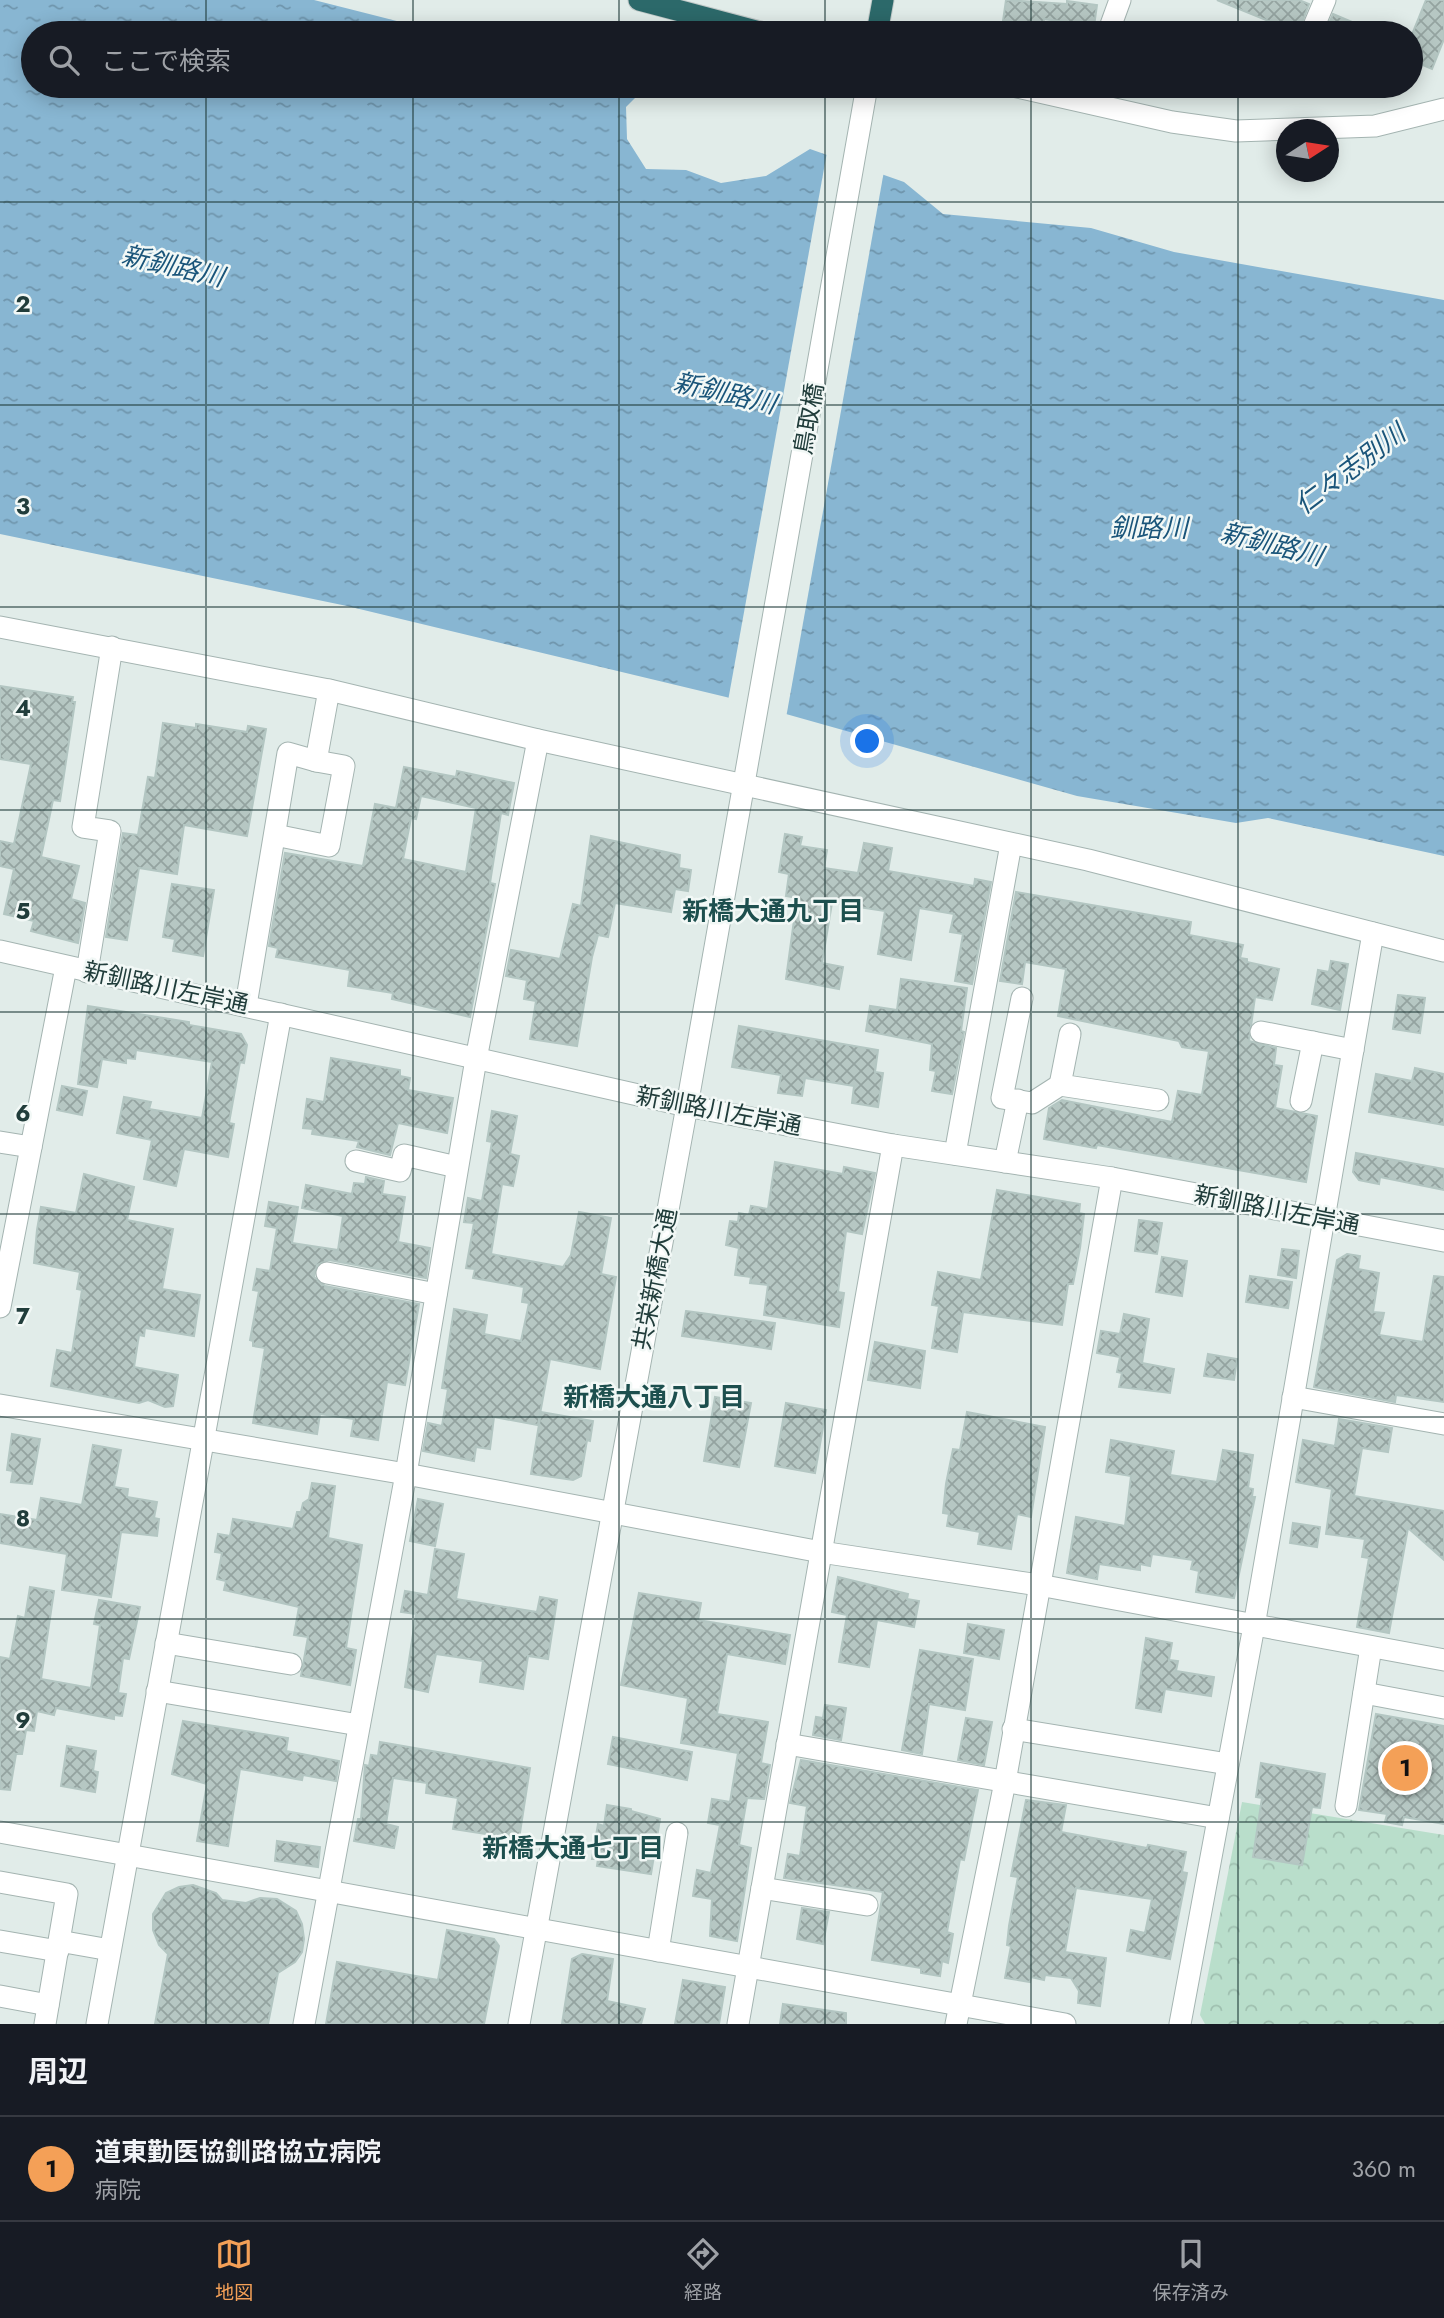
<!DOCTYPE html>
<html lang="ja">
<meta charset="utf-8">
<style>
:root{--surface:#171b24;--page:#242831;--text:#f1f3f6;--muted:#9ea1a6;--line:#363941;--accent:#f4a057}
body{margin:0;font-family:Jost,"Noto Sans JP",sans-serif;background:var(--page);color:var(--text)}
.compass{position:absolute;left:1276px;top:119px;width:63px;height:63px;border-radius:50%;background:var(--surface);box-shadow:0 4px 18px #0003;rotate:78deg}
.you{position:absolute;left:868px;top:742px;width:24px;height:24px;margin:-18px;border:5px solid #fff;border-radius:50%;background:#1a73e8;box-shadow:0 0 0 10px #1a73e833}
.badge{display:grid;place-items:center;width:46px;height:46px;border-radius:50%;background:var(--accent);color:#111;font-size:23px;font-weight:700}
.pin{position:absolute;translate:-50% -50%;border:4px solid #fff;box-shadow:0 2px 7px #0006}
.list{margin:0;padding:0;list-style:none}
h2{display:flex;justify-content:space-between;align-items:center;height:91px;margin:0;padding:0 28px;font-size:30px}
h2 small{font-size:23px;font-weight:400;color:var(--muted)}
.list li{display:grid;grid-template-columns:46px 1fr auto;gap:21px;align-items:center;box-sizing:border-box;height:105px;padding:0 28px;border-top:2px solid var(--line)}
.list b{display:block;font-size:26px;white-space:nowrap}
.list p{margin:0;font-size:23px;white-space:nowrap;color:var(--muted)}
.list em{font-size:23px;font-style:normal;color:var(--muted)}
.icon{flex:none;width:38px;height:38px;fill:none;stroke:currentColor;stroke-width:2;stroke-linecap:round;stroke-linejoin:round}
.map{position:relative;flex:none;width:1444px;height:2024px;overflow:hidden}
.search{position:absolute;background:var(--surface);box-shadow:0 4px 18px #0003;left:21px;right:21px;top:21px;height:77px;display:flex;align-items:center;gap:18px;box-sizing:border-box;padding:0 24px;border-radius:38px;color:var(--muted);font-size:26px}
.sheet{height:196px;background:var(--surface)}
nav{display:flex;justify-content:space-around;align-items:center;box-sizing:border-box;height:98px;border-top:2px solid var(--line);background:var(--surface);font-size:19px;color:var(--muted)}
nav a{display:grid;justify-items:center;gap:4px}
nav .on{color:var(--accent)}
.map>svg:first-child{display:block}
</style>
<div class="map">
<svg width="1444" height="2024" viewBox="0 0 1444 2024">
<defs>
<pattern id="park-crowns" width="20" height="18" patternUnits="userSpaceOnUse" patternTransform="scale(1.75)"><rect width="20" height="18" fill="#b9decb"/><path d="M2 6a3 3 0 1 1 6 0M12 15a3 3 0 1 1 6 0" fill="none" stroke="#9fbfaf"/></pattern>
<pattern id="water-ripples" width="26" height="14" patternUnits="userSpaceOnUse" patternTransform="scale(1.75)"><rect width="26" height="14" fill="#88b6d2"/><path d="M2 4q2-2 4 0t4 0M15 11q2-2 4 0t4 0" fill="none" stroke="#6f95ac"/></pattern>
<pattern id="building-cross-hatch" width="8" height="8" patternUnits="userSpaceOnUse" patternTransform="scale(1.75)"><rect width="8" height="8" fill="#b6c7c3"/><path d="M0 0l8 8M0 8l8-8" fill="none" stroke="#94a3a0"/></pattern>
</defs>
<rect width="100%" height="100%" fill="#e1ece9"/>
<polygon fill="url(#park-crowns)" points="1242,1802 1444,1835 1444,2024 1205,2024 1200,2015"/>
<polygon fill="url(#water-ripples)" points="0,0 314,0 444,33 33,33 33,86 647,86 626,107 627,139 646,169 686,170 721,183 766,176 810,149 904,182 943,214 1091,228 1174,252 1444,300 1444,856 1268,818 1236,823 1077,796 726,697 347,606 0,534"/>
<polygon fill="#e1ece9" points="827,152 884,171 786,718 728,701"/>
<g fill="url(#building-cross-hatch)" stroke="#b3c6c2" stroke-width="2" fill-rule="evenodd">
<polygon points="1006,0 1067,4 1067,1 1097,5 1094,26 1044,19 1042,33 1008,33 1010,22 1003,21"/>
<polygon points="1217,0 1299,0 1309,4 1298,33"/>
<polygon points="1426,0 1444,0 1444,39 1432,69 1411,60 1411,37"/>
<polygon points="1333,14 1378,33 1325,33"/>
<polygon points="0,686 73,697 72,702 75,702 60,801 53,800 41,857 79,866 71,899 85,903 78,943 31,931 34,921 4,914 14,869 0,866 0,841 14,844 31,764 0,759"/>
<polygon points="163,723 196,728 196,724 247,732 248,726 266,729 247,836 184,825 177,874 139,868 127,940 106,937 123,833 138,835 148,777 155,778"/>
<path d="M 404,767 L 456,777 L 457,771 L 514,783 L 508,815 L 501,813 L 490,883 L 495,884 L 470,1017 L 392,999 L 393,993 L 348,986 L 350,970 L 276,957 L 278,948 L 269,946 L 285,853 L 363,866 L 375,804 L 396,808 ZM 421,796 L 476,808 L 466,872 L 403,859 L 411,818 L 416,819 Z"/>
<polygon points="785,834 802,837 800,846 827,850 824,868 858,873 864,843 892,848 888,871 974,886 975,879 991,882 972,984 955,981 963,934 950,932 954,914 919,908 911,960 878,954 885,911 832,903 822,963 843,967 839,989 786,979 797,898 786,896 789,874 779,872"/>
<polygon points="591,836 680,855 679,868 691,870 688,891 675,889 671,912 615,903 608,937 598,935 592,957 577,1046 530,1039 536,1001 524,999 527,980 506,976 511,950 560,959 573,904 581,906"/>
<polygon points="172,884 214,890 203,956 173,951 175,939 163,937"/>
<polygon points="1016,892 1191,922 1189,935 1243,945 1240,958 1247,959 1247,962 1279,969 1272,1000 1255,997 1249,1041 1276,1048 1274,1065 1282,1066 1275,1108 1317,1116 1306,1182 1097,1145 1096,1148 1044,1139 1049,1108 1062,1100 1172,1122 1178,1091 1202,1095 1209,1051 1182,1047 1179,1041 1058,1016 1066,969 1025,962 1022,984 1000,981"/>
<polygon points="1331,961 1348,964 1340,1010 1312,1004 1318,970 1329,972"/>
<polygon points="901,979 967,988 961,1031 964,1032 952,1094 932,1091 936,1071 930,1070 932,1044 866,1031 870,1006 897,1010"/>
<polygon points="1398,995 1425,998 1420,1033 1393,1029"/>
<polygon points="88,1006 189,1022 189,1025 241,1034 247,1045 244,1063 240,1062 229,1123 234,1124 228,1157 184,1149 176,1186 144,1179 152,1140 117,1133 124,1097 151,1102 149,1109 202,1118 212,1062 136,1050 135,1059 126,1058 126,1063 102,1059 97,1087 78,1084"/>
<polygon points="739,1026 878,1050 875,1072 883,1073 878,1107 852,1103 854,1086 805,1078 802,1096 778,1093 781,1075 732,1067"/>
<polygon points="331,1058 400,1070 400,1076 410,1078 408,1090 453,1098 447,1133 398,1123 390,1155 357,1147 359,1141 312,1134 313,1129 303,1128 307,1099 324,1102"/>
<polygon points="1415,1068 1444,1074 1444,1125 1369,1112 1376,1074 1412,1081"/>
<polygon points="62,1086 87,1091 82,1115 57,1110"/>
<polygon points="492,1111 517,1116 510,1154 519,1156 513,1186 502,1184 491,1254 563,1267 571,1255 579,1212 611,1218 601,1274 616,1277 600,1369 550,1359 538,1425 494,1417 490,1449 476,1447 474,1461 423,1451 428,1423 442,1426 448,1389 442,1388 454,1309 487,1315 484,1334 521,1341 529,1303 522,1302 524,1287 473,1278 475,1269 466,1268 474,1223 464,1222 468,1198 482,1201 492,1142 487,1141"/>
<polygon points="1356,1153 1444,1169 1444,1190 1380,1177 1379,1184 1359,1180 1353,1172"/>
<polygon points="775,1162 843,1174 844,1167 875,1173 862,1234 846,1231 838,1292 844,1293 839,1327 764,1315 768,1285 750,1283 751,1277 735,1275 739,1248 726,1245 730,1221 738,1222 739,1213 749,1215 751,1206 768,1209"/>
<polygon points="84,1174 134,1187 127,1220 173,1229 162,1289 200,1295 194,1336 145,1328 144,1336 139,1335 134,1367 178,1375 173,1406 165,1407 148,1400 139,1403 51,1386 57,1350 72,1353 82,1290 77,1289 80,1272 34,1263 37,1230 41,1207 76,1213"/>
<polygon points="366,1177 384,1181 382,1194 405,1197 398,1242 430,1248 426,1278 329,1260 317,1265 314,1277 325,1286 419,1304 405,1385 387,1382 378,1440 351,1436 354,1419 320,1414 317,1434 253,1423 265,1348 253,1346 253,1341 250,1340 259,1291 253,1290 257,1269 270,1271 277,1228 265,1226 269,1202 298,1207 292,1243 338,1250 343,1216 302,1208 306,1185 352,1194 354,1183 365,1184"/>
<polygon points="997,1190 1080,1204 1079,1213 1084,1214 1080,1248 1073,1284 1068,1284 1062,1325 963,1312 957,1352 932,1348 939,1306 932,1305 938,1272 981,1280"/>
<polygon points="1139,1220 1162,1223 1157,1254 1135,1251"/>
<polygon points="1282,1249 1299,1251 1296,1278 1278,1275"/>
<polygon points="1347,1254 1360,1256 1358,1269 1379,1273 1373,1312 1384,1313 1379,1335 1423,1342 1434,1276 1444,1277 1444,1402 1396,1395 1395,1402 1314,1387 1337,1260"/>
<polygon points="1162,1257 1187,1261 1182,1296 1156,1292"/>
<polygon points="1250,1276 1292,1282 1288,1308 1246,1302"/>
<polygon points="686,1311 775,1323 771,1349 682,1336"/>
<polygon points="1124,1314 1149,1319 1142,1363 1174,1369 1170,1393 1119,1387 1122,1373 1117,1372 1120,1357 1097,1353 1101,1331 1120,1334"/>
<polygon points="875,1342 925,1351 920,1388 868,1380"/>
<polygon points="1208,1354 1237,1359 1234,1380 1204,1376"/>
<polygon points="715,1397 751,1403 739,1467 704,1461"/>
<polygon points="786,1403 826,1410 815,1473 775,1466"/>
<polygon points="541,1412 593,1421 590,1441 587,1440 581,1476 573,1480 531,1474"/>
<polygon points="967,1412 1045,1427 1031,1517 1017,1514 1011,1549 978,1544 980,1532 947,1526 949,1514 943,1513 946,1484 953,1449 960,1450"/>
<polygon points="1339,1419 1392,1428 1388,1452 1362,1448 1354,1496 1444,1511 1444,1560 1408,1528 1389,1633 1357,1627 1369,1558 1362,1557 1365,1539 1326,1534 1332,1489 1296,1482 1303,1440 1335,1446"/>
<polygon points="12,1434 40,1439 32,1484 11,1482 13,1471 7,1470"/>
<polygon points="1111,1440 1174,1451 1170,1475 1217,1482 1223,1450 1253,1455 1248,1488 1253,1489 1252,1497 1255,1497 1234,1598 1196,1592 1199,1571 1191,1569 1193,1560 1152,1554 1150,1566 1140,1564 1140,1570 1099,1564 1097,1579 1067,1573 1076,1517 1125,1526 1131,1476 1106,1472"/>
<polygon points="93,1445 121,1450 114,1487 128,1489 127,1497 157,1502 154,1518 159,1519 157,1536 121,1532 111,1597 62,1590 67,1554 0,1543 0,1514 37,1520 41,1498 82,1505"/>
<polygon points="312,1483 335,1486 328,1538 362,1545 346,1648 356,1650 350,1685 301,1676 308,1637 294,1635 299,1607 224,1590 226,1581 217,1579 222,1553 215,1552 218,1534 230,1536 233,1519 293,1529 297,1512 301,1512 303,1503 309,1499"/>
<polygon points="418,1499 443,1504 435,1546 410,1541"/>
<polygon points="1293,1523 1320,1527 1317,1547 1290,1543"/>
<polygon points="435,1549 464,1554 456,1599 537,1612 540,1597 557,1600 548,1659 528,1656 523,1689 480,1682 483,1661 436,1654 428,1692 405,1687 416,1614 401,1612 405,1591 428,1595"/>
<polygon points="838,1577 908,1594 907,1599 919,1601 914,1627 877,1620 869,1667 839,1662 847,1615 832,1612"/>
<polygon points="30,1587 54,1591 41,1679 91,1688 100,1625 94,1624 99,1600 140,1607 129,1659 123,1658 118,1693 126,1694 122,1716 114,1715 114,1719 56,1708 54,1715 37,1711 34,1731 26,1730 22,1754 16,1754 10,1790 0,1789 0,1657 10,1659 18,1616 25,1618"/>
<polygon points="639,1593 701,1603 698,1620 790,1635 785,1664 727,1654 717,1714 768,1722 761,1763 770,1765 764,1799 747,1798 739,1845 751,1848 737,1941 710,1936 712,1899 693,1896 697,1870 711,1873 720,1825 708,1823 712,1799 730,1802 738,1753 681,1743 688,1698 621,1685"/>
<polygon points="968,1624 1004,1630 999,1659 964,1653"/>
<polygon points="1146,1638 1172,1643 1169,1660 1178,1661 1176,1671 1214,1677 1211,1696 1165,1689 1161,1712 1136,1708"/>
<polygon points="920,1650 973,1659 965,1710 929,1704 922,1754 902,1750"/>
<polygon points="825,1705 846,1708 841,1740 813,1735 816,1717 823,1718"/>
<polygon points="1376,1714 1444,1726 1444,1824 1404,1817 1402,1825 1385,1822 1387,1814 1359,1810"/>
<polygon points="966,1718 992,1722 984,1765 958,1760"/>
<polygon points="183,1721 288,1738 286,1751 339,1761 336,1781 303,1775 302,1780 240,1769 228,1846 197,1841 207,1784 172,1774"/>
<polygon points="613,1737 692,1752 687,1780 608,1764"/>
<polygon points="380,1742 530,1768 519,1839 453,1829 458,1798 426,1793 427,1783 393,1778 386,1824 398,1827 394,1848 354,1841 358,1819 361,1819 365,1765 369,1766 371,1755 378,1756"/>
<polygon points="67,1746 96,1751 93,1771 98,1772 95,1792 61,1786"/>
<polygon points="801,1760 978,1790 964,1860 960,1859 947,1932 953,1934 948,1963 942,1961 940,1976 921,1973 921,1968 872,1960 883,1892 784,1878 788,1854 800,1856 807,1806 790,1803"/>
<polygon points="1261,1763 1325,1774 1320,1808 1312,1807 1302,1865 1253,1857 1262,1798 1256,1797"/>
<polygon points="1026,1800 1066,1805 1061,1832 1147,1848 1148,1845 1186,1852 1182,1872 1187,1873 1170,1959 1127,1951 1131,1930 1145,1933 1152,1899 1076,1888 1065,1952 1106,1958 1100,2006 1078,2003 1079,1991 1071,1978 1045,1975 1044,1980 1031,1977 1030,1982 1005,1978 1011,1946 1007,1945 1009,1926 1018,1877 1011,1876"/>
<polygon points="607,1805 631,1809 631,1811 660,1819 651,1874 597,1866 598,1859 592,1859 598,1824 604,1826"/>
<polygon points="277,1841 320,1847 318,1867 275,1861"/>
<polygon points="193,1885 216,1893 222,1900 246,1903 260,1898 277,1899 296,1911 302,1924 304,1939 302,1952 295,1962 278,1973 268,2024 155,2024 168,1954 159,1945 153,1930 153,1914 166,1893 179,1887"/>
<polygon points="802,1908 829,1912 823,1944 797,1939"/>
<polygon points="447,1930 494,1939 499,1946 484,2024 326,2024 337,1962 438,1980"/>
<polygon points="582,1954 613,1959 607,2001 645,2009 641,2024 562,2024 572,1959"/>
<polygon points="683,1980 725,1987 719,2024 675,2024"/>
<polygon points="783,2004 846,2013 846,2024 780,2024"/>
</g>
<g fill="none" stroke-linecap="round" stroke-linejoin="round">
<g stroke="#a4b4b1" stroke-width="23">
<g id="minor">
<polyline points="1108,33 1120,0"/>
<polyline points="1311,33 1325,0"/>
<polyline points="1013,86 1172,122 1236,131 1375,126 1444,109"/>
<polyline points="0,627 329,690 538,740 1088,860 1444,951"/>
<polyline points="275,835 329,846 344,766 316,761"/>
<polyline points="0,951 687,1106 893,1145 1112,1178 1444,1241"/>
<polyline points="87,972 110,831 83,827 112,647"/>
<polyline points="1022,998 1002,1098 1032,1103 1060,1085"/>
<polyline points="246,1005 288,753 316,761 329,690"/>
<polyline points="1261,1032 1353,1050"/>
<polyline points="1070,1034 1060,1085 1158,1100"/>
<polyline points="1301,1101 1313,1042"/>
<polyline points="0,1142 31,1147"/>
<polyline points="955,1154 1011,844"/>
<polyline points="356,1161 400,1171 404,1155 457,1167"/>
<polyline points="1005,1162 1018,1100"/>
<polyline points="327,1273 436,1294"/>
<polyline points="0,1307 66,967"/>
<polyline points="1293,1397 1444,1424"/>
<polyline points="0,1405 406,1474 821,1552 1039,1585 1444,1660"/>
<polyline points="166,1643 291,1664"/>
<polyline points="157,1691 359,1725"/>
<polyline points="1364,1693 1444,1708"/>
<polyline points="1013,1729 1228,1764"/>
<polyline points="787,1744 1218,1818"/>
<polyline points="1346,1806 1371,1647"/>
<polyline points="0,1832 1065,2024"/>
<polyline points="0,1882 67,1894 59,1941"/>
<polyline points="762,1888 867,1905"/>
<polyline points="0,1941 58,1951"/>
<polyline points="658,1951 677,1833"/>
<polyline points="0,1996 48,2005"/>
<polyline points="45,2024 59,1941 110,1950"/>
<polyline points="97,2024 281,1014"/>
<polyline points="304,2024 406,1474 476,1059 538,740"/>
<polyline points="519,2024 687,1106 867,86"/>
<polyline points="738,2024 893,1145"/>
<polyline points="956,2024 1005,1782 1112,1178"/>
<polyline points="1180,2024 1254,1626 1373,933"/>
</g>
</g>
<g stroke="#c1c9c8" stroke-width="23">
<g id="highway">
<polyline points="639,0 764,33"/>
<polyline points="877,33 883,0"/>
</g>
</g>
<use href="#minor" stroke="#fff" stroke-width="21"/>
<use href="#highway" stroke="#2c696a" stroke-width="21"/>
</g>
<path fill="none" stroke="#213d3b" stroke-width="2" stroke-opacity="0.55" d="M 206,0 L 206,33M 413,0 L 413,33M 619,0 L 619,33M 825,0 L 825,33M 1031,0 L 1031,33M 1238,0 L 1238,33M 206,86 L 206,2024M 413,86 L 413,2024M 619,86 L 619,2024M 825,86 L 825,2024M 1031,86 L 1031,2024M 1238,86 L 1238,2024M 0,202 L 1444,202M 0,405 L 1444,405M 0,607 L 1444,607M 0,810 L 1444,810M 0,1012 L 1444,1012M 0,1214 L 1444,1214M 0,1417 L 1444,1417M 0,1619 L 1444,1619M 0,1822 L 1444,1822"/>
<g text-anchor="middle" stroke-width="5" stroke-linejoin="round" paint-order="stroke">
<g font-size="24" fill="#213d3b" stroke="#f2f8f6">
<text transform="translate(809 419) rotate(-80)" y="8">鳥取橋</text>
<text transform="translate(166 988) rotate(12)" y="8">新釧路川左岸通</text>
<text transform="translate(719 1111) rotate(11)" y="8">新釧路川左岸通</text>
<text transform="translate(1277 1210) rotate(11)" y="8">新釧路川左岸通</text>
<text transform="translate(655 1279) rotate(-79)" y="8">共栄新橋大通</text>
</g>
<g font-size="26" font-style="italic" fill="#1a557a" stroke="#f2f8f6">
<text transform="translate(173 266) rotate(13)" y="9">新釧路川</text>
<text transform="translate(725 393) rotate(13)" y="9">新釧路川</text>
<text transform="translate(1350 469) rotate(-37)" y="9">仁々志別川</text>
<text x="1149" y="537">釧路川</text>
<text transform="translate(1272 544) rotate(14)" y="9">新釧路川</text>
</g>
<g font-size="26" font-weight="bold" fill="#1d4f4e" stroke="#f2f8f6">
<text x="773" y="920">新橋大通九丁目</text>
<text x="654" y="1406">新橋大通八丁目</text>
<text x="573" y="1857">新橋大通七丁目</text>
</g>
</g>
<g font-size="23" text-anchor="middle" font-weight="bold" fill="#213d3b" stroke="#f2f8f6" stroke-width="5" stroke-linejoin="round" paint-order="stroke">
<text x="23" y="312">2</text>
<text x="23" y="514">3</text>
<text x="23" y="716">4</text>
<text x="23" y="919">5</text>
<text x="23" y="1121">6</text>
<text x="23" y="1324">7</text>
<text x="23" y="1526">8</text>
<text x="23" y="1728">9</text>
</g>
</svg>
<svg class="compass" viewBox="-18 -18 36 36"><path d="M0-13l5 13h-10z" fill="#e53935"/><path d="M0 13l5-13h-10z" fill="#9ea1a6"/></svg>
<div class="you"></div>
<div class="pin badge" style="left:1405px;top:1768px">1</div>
<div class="search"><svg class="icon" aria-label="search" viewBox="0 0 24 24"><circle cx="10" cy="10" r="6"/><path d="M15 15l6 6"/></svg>ここで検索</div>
</div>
<section class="sheet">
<h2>周辺<small></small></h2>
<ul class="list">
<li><span class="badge">1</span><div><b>道東勤医協釧路協立病院</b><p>病院</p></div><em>360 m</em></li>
</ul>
</section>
<nav>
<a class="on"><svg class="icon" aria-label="map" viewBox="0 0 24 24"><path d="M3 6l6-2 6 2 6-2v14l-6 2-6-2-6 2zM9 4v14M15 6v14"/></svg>地図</a>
<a><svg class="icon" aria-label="directions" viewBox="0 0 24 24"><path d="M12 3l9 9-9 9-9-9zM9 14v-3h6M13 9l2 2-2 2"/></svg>経路</a>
<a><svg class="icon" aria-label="saved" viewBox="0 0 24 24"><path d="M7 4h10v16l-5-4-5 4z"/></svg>保存済み</a>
</nav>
